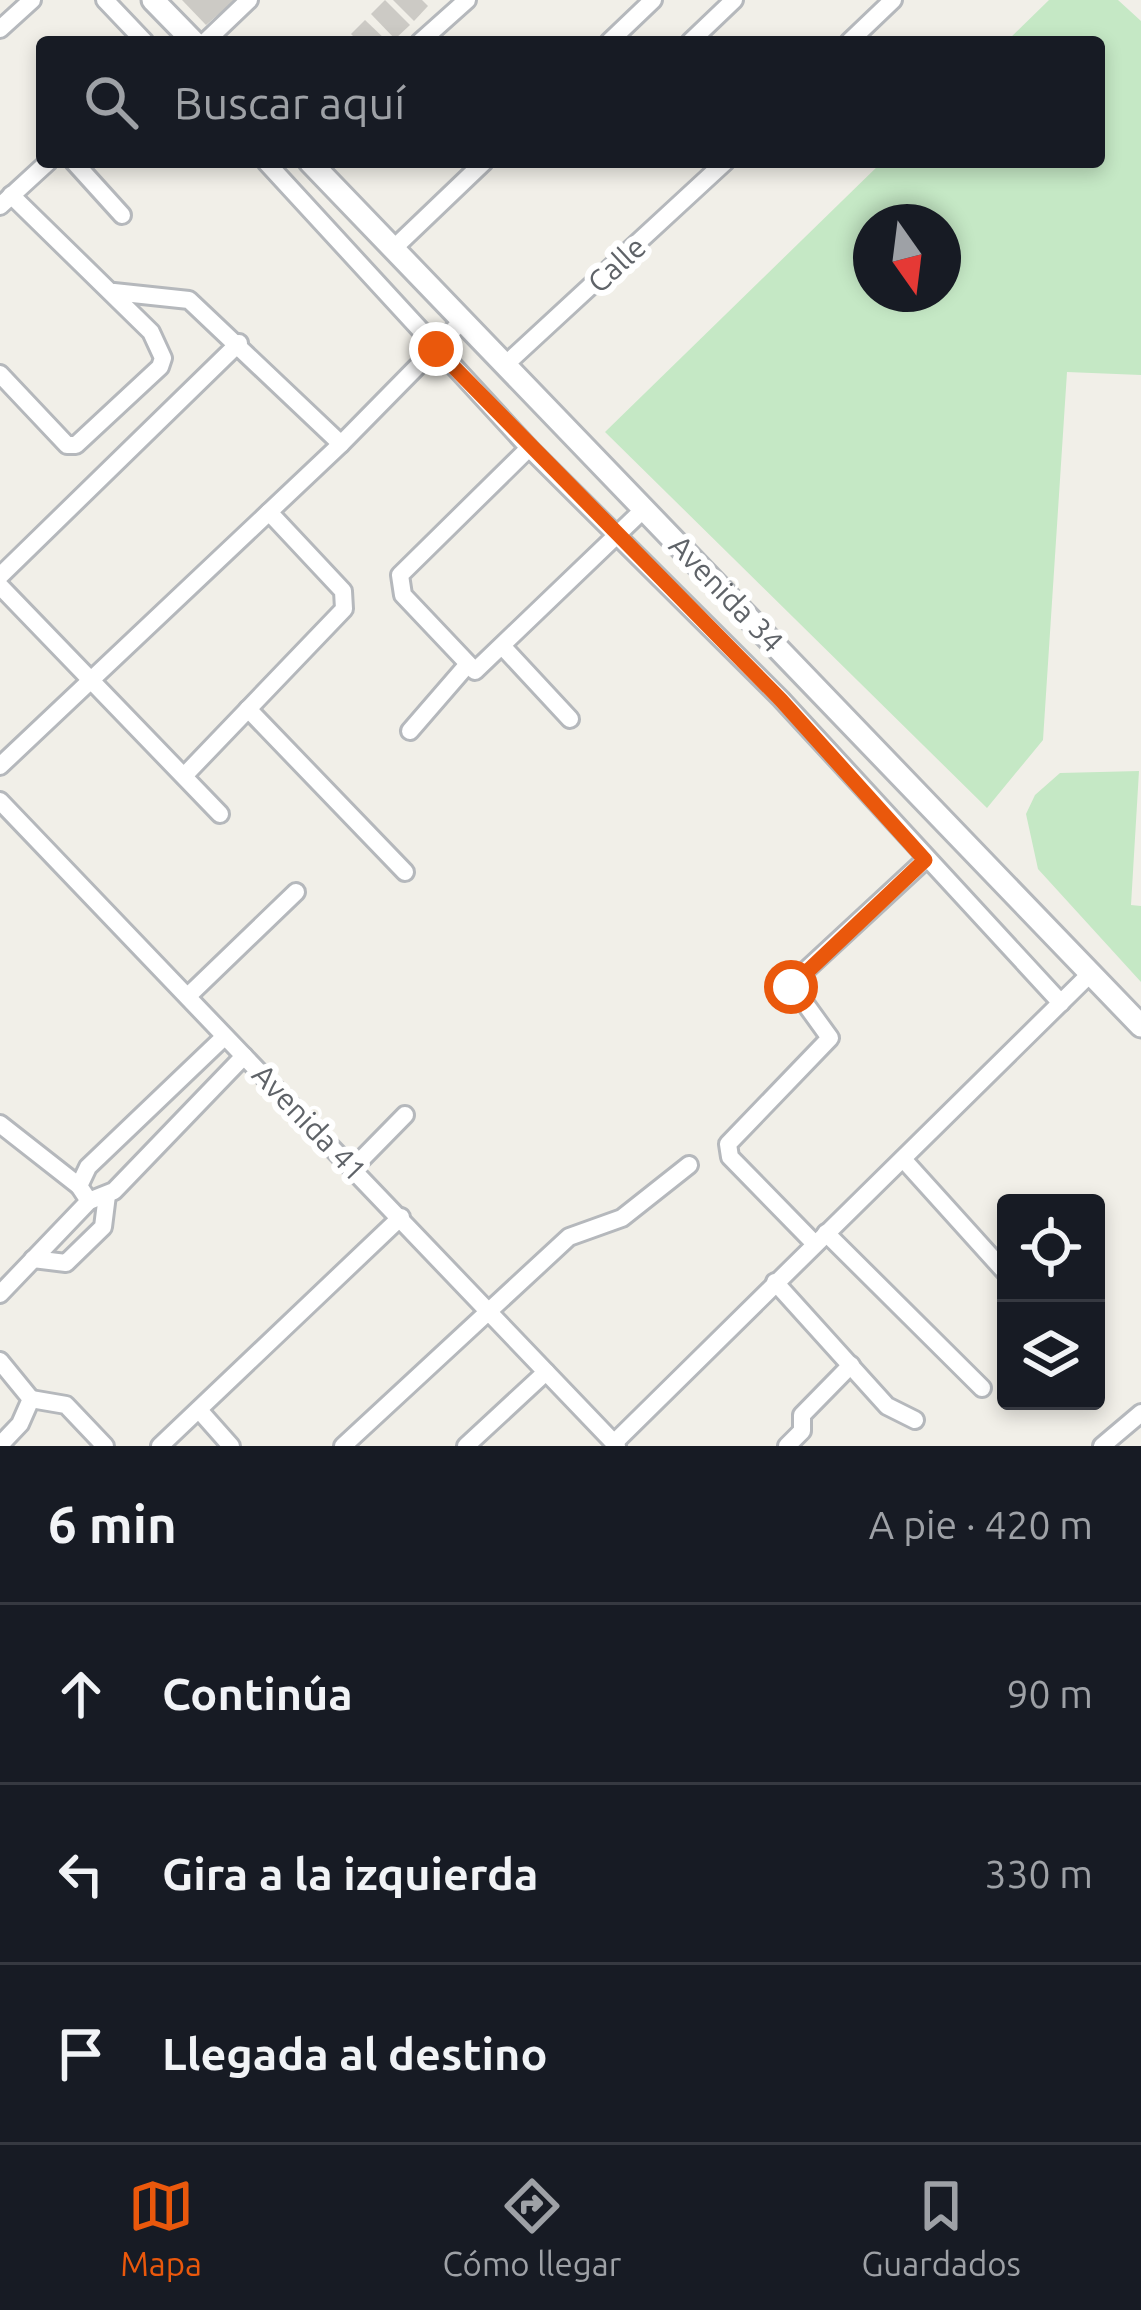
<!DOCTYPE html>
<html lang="es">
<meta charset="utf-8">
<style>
:root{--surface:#171b24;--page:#242831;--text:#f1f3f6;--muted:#9ea1a6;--line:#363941;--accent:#ea580c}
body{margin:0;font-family:Ubuntu,sans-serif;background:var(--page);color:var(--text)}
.controls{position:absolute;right:36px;bottom:36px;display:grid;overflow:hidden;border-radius:12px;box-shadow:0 6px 18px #0003}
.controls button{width:108px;height:108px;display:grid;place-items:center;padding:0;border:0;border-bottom:3px solid var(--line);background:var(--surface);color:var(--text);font:60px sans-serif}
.compass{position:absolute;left:853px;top:204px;width:108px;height:108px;border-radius:50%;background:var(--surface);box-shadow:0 6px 18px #0003;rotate:166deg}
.stop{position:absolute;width:36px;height:36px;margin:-27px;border:9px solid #ea580c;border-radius:50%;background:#fff}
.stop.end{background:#ea580c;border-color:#fff;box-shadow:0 3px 12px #0008}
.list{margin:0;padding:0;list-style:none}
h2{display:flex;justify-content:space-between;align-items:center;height:156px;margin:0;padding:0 48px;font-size:51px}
h2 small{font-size:39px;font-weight:400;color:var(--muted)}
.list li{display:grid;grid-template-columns:78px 1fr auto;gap:36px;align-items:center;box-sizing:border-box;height:180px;padding:0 48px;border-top:3px solid var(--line)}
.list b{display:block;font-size:45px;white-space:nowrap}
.list em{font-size:39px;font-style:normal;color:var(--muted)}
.icon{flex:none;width:66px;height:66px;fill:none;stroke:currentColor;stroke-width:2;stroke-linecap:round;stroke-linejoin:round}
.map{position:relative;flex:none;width:1141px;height:1446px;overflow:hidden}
.search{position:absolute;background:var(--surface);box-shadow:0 6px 18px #0003;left:36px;right:36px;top:36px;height:132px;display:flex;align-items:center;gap:30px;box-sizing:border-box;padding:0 42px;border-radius:12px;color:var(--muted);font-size:45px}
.sheet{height:696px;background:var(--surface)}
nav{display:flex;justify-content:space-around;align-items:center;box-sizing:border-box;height:168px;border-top:3px solid var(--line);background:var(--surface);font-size:33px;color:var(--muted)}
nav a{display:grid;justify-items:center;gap:6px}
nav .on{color:var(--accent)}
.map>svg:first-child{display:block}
</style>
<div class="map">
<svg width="1141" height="1446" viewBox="0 0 1141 1446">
<rect width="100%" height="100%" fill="#f1efe8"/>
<g fill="#c5e8c5" fill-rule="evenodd">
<path d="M 1049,0 L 1118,0 L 1141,21 L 1141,375 L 1067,372 L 1043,740 L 987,808 L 605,432 L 882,162 L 1099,162 L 1099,42 L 1006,42 ZM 871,222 L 943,222 L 943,294 L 871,294 Z"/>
<polygon points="1139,771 1131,905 1141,906 1141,982 1038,869 1026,814 1035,795 1060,773"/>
</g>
<g fill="#cccac5">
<polygon points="182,0 235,0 206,25"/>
<polygon points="385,0 410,25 395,39 371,14"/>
<polygon points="393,0 422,0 428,6 414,21"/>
<polygon points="365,20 388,42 359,42 351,34"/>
</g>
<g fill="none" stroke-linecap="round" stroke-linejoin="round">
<g stroke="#b5b8bc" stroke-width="22">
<g id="minor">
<polyline points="105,0 145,42"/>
<polyline points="0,29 32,0"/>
<polyline points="205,42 249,0"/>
<polyline points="420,42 467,0"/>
<polyline points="609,42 653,0"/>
<polyline points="690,42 734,0"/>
<polyline points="849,42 893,0"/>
<polyline points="74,162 122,215"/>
<polyline points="266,162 529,448 781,699 1061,1003"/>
<polyline points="0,206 48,162"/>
<polyline points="393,249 484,162"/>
<polyline points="114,292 189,300 341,444 462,321"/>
<polyline points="506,364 725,162"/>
<polyline points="0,374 67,445 76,445 160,367 163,358 151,332 11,195"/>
<polyline points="529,448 400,575 403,595 475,671 644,509"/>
<polyline points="0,576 239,343"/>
<polyline points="0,586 220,814"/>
<polyline points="504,648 570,719"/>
<polyline points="248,709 405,872"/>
<polyline points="410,731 468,664"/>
<polyline points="0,766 341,444"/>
<polyline points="184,776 344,609 343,591 269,512"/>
<polyline points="0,801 617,1446"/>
<polyline points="188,996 296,892"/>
<polyline points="0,1124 79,1186"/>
<polyline points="903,1159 1006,1273"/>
<polyline points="353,1168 405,1115"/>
<polyline points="89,1201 79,1186 88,1167 222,1039"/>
<polyline points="826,1233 982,1388"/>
<polyline points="815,1244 730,1157 728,1144 830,1038 791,984 925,860"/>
<polyline points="33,1259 66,1263 103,1227 107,1195"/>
<polyline points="775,1282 887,1406 915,1420"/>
<polyline points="0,1294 89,1201 114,1191 244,1056"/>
<polyline points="0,1361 31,1399 20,1424 0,1445"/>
<polyline points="31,1399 66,1405 105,1446"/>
<polyline points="199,1410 231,1446"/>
<polyline points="614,1443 1090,974"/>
<polyline points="160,1446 401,1217"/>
<polyline points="343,1446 569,1237 622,1218 689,1165"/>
<polyline points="466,1446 546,1372"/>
<polyline points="787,1446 802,1431 802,1415 851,1365"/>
<polyline points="1102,1446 1141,1413"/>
</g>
</g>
<g stroke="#b5b8bc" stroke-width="27">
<g id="tertiary">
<polyline points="153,0 194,42"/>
<polyline points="310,162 1141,1026"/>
</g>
</g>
<use href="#minor" stroke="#fff" stroke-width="16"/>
<use href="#tertiary" stroke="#fff" stroke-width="21"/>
</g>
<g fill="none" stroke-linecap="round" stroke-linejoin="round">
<polyline stroke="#ea580c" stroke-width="15" points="436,349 781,700 925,860 791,987"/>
</g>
<g text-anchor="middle" stroke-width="12" stroke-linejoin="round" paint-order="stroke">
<g font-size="30" fill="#5f6368" stroke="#fff">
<text transform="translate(617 265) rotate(-43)" y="10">Calle</text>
<text transform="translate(726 594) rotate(46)" y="10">Avenida 34</text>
<text transform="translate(309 1123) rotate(46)" y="10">Avenida 41</text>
</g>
</g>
</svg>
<div class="controls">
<button><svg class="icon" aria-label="locate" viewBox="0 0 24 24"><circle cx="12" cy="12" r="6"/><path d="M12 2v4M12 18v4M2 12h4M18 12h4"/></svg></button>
<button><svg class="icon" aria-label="layers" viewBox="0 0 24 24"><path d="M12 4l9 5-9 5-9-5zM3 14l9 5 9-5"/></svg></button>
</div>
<svg class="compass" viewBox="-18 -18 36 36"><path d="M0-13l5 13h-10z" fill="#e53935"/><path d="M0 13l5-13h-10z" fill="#9ea1a6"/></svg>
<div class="stop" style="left:791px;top:987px"></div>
<div class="stop end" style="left:436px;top:349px"></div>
<div class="search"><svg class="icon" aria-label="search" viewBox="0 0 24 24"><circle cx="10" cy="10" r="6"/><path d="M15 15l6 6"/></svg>Buscar aquí</div>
</div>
<section class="sheet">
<h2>6 min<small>A pie · 420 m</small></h2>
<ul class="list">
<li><svg class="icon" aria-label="ahead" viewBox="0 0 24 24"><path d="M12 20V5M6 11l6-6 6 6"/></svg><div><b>Continúa</b></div><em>90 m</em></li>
<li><svg class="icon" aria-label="left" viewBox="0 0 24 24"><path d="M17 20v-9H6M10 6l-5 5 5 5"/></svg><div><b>Gira a la izquierda</b></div><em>330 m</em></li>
<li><svg class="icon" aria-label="arrive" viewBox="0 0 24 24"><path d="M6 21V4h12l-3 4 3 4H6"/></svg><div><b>Llegada al destino</b></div></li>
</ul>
</section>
<nav>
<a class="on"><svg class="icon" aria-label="map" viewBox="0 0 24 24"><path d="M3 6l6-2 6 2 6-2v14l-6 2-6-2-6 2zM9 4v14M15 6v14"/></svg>Mapa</a>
<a><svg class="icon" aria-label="directions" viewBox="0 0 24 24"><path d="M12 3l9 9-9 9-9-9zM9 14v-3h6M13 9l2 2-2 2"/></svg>Cómo llegar</a>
<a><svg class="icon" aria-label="saved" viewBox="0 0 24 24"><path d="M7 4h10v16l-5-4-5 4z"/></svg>Guardados</a>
</nav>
